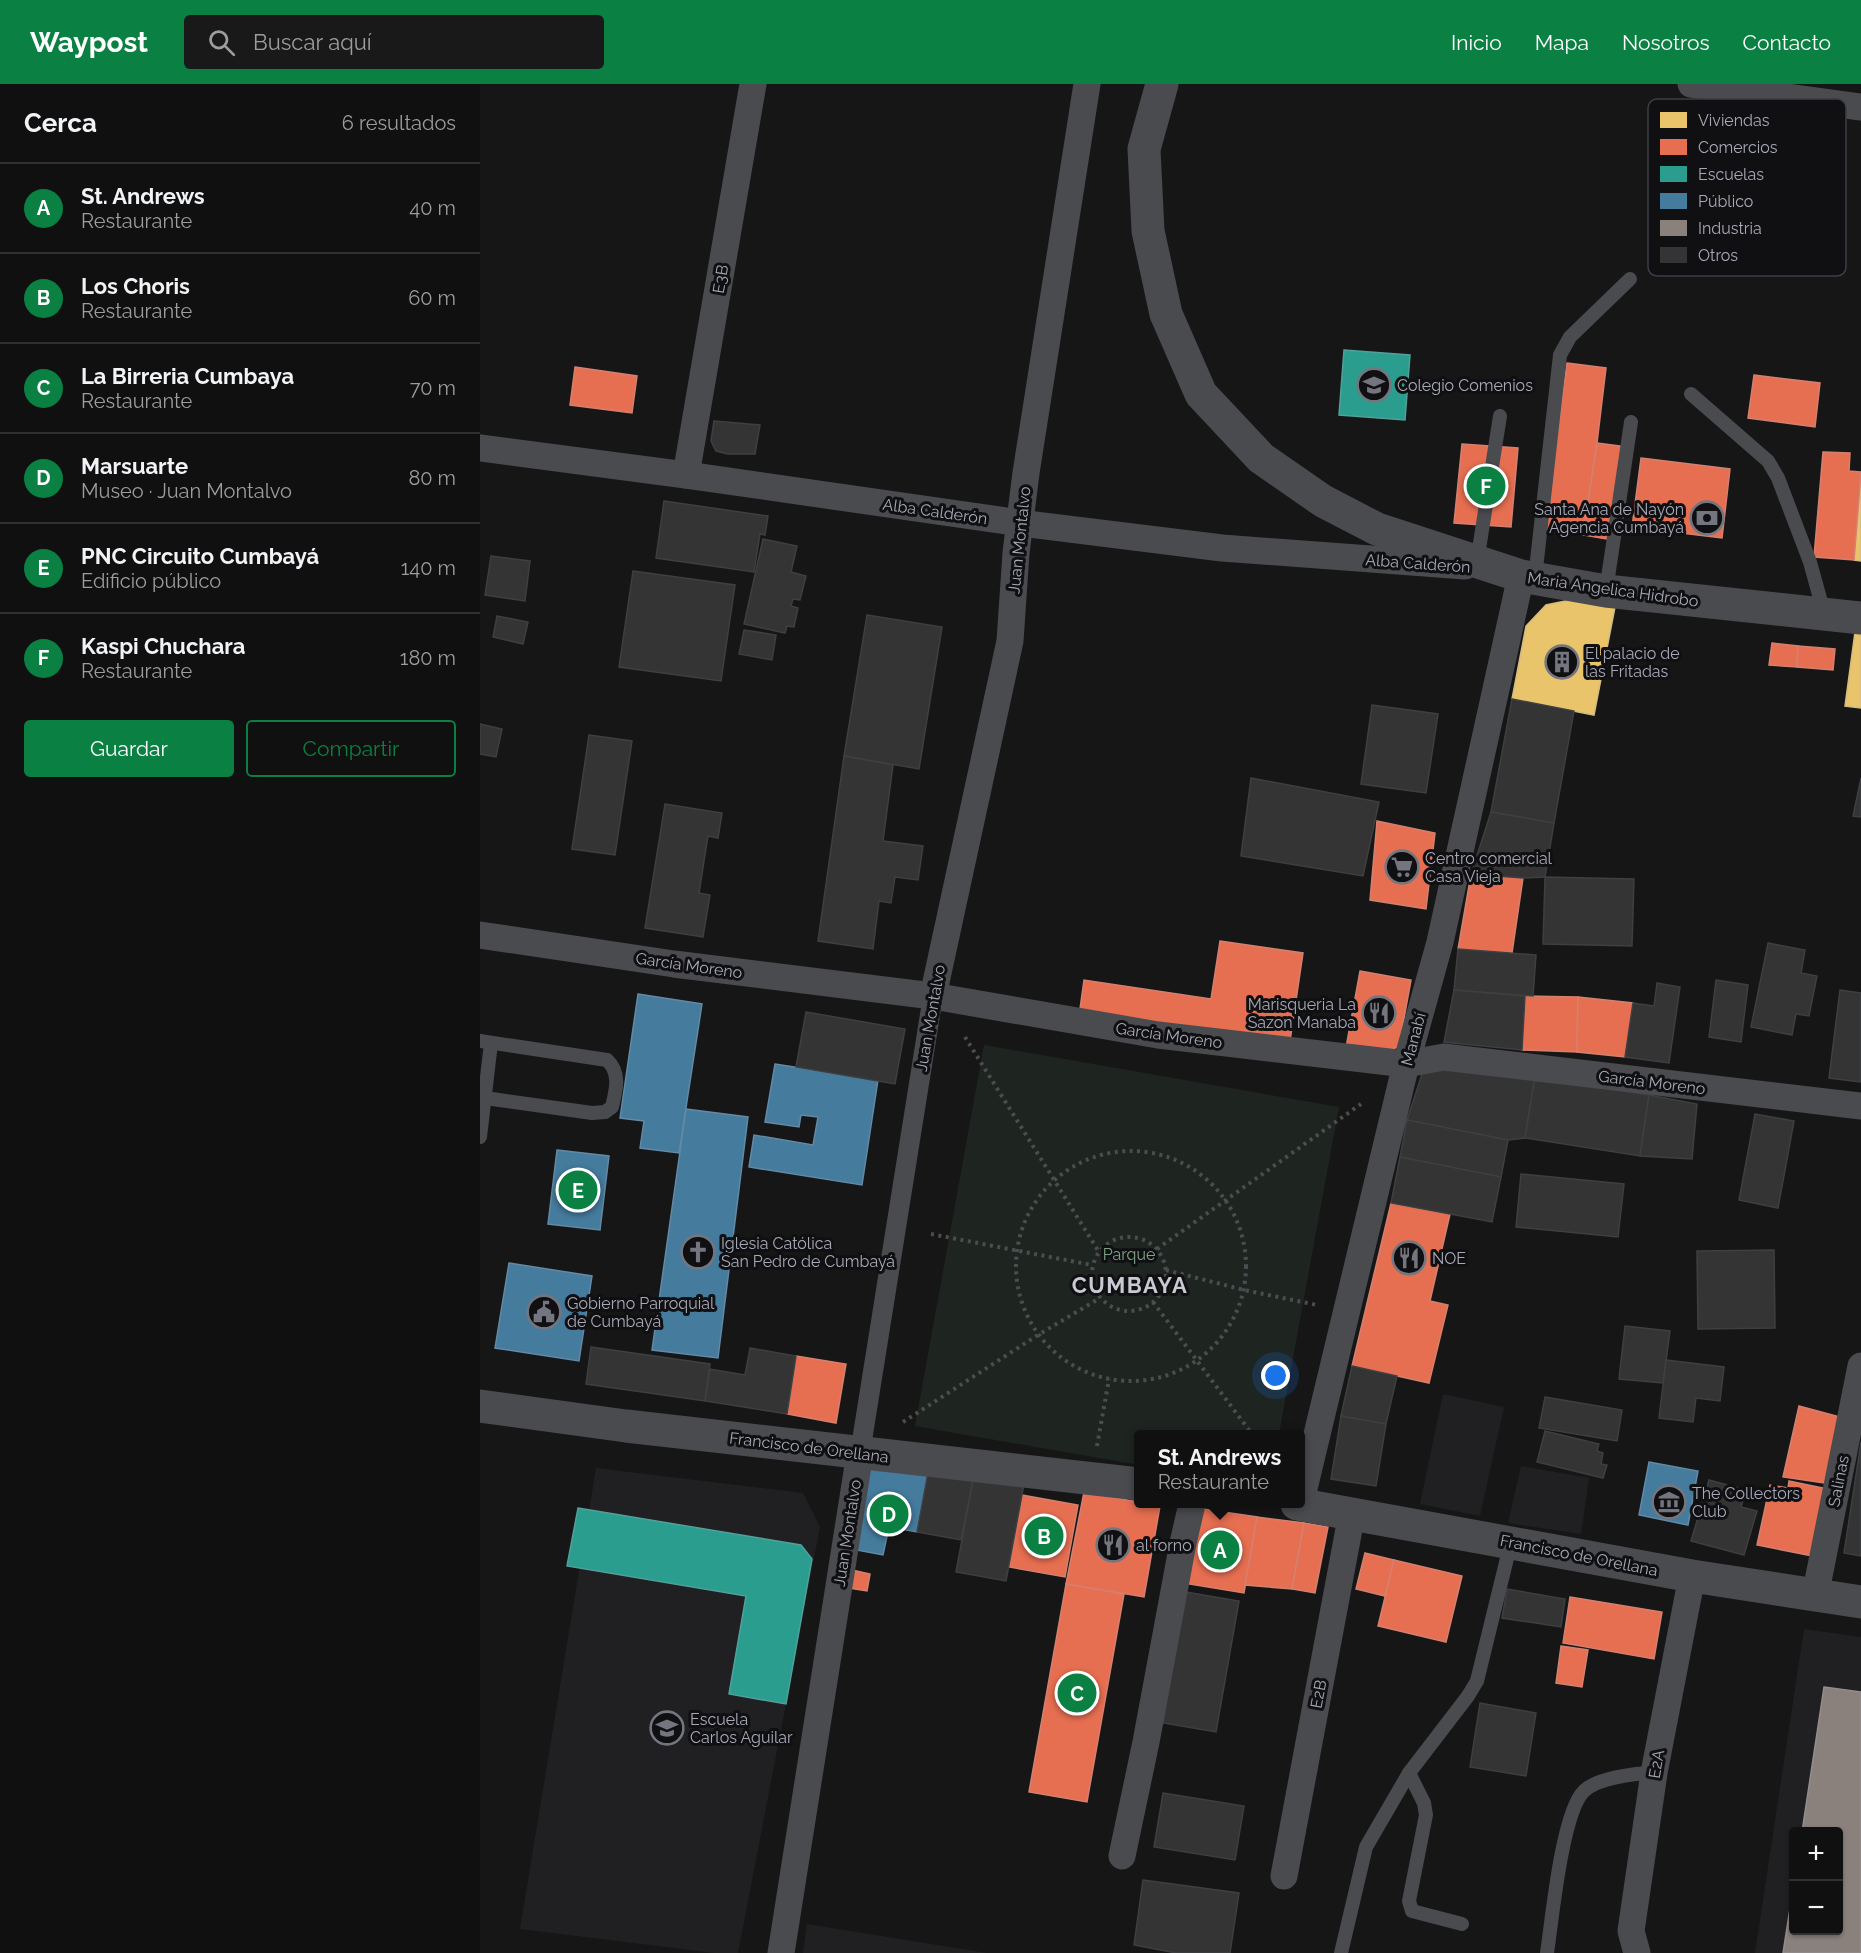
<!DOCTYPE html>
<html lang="es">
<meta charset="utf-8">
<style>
:root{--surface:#101010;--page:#191919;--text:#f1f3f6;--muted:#9c9d9f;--line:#303030;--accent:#0b8043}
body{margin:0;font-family:Raleway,sans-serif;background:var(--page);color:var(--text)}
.controls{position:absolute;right:18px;bottom:18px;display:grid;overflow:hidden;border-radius:6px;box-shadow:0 2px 4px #0004}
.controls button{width:54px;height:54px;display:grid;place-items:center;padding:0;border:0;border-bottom:2px solid var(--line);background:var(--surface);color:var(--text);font:30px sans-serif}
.you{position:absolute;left:796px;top:1292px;width:21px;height:21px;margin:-15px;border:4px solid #fff;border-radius:50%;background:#1a73e8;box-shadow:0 0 0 9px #1a73e833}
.badge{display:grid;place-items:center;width:39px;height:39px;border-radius:50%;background:var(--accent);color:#fff;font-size:20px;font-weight:700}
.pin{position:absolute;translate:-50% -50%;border:3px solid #fff;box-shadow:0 2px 6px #0006}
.popup{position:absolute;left:654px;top:1346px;width:171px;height:78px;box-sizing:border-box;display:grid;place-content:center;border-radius:6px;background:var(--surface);filter:drop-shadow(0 2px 4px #0005);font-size:20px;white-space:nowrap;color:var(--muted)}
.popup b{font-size:22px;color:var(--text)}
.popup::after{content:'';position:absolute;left:50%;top:100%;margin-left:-12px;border:12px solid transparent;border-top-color:var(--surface)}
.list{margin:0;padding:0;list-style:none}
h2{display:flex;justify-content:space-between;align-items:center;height:78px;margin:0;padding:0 24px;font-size:26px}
h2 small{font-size:20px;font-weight:400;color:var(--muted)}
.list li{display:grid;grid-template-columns:39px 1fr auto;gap:18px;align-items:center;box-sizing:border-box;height:90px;padding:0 24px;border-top:2px solid var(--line)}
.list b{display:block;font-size:22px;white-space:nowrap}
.list p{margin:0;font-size:20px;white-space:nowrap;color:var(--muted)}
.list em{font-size:20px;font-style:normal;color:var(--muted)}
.actions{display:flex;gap:12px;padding:18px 24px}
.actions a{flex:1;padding:14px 0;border:2px solid var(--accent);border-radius:6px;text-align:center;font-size:21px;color:var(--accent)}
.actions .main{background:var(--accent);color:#fff}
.icon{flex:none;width:33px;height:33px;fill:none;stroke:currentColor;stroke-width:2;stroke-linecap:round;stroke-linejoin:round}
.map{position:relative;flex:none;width:1381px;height:1869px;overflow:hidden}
header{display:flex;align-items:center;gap:36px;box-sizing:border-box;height:84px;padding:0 30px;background:var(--accent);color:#fff}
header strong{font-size:28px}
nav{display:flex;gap:33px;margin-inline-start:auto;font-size:21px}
.search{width:420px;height:54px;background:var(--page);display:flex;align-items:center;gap:15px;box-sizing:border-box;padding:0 21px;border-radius:6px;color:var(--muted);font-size:22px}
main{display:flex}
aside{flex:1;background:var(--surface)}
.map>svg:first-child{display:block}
</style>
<header>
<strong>Waypost</strong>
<div class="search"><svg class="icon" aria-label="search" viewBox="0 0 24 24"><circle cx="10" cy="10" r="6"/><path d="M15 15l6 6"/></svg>Buscar aquí</div>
<nav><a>Inicio</a><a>Mapa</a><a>Nosotros</a><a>Contacto</a></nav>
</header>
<main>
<aside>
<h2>Cerca<small>6 resultados</small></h2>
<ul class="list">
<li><span class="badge">A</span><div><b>St. Andrews</b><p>Restaurante</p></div><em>40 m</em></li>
<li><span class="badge">B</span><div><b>Los Choris</b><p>Restaurante</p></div><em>60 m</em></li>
<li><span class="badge">C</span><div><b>La Birreria Cumbaya</b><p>Restaurante</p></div><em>70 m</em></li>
<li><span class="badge">D</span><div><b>Marsuarte</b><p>Museo · Juan Montalvo</p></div><em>80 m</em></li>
<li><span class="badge">E</span><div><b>PNC Circuito Cumbayá</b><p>Edificio público</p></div><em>140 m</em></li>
<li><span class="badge">F</span><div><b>Kaspi Chuchara</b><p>Restaurante</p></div><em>180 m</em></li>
</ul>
<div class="actions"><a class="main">Guardar</a><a>Compartir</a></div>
</aside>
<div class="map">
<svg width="1381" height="1869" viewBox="0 0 1381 1869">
<rect width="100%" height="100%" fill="#161616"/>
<g fill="#202022" fill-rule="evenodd">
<polygon points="963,1310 1024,1323 1000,1432 940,1420"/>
<polygon points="1041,1382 1109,1394 1101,1450 1028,1439"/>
<polygon points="116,1384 323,1409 340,1443 258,1869 234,1869 40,1845"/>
<path d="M 1324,1545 L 1381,1553 L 1381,1869 L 1275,1869 ZM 1314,1748 L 1358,1748 L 1358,1846 L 1314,1846 Z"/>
<polygon points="327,1840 507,1869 323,1869"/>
</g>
<polygon fill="#1e2520" points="504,961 859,1023 799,1350 659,1350 659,1381 435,1342"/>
<g fill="#e9c46a" stroke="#d5bc81" stroke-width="1.5">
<polygon points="1381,388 1381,477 1374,476"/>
<polygon points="1095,515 1135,523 1114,631 1032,615 1046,542 1066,521"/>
<polygon points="1375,548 1381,549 1381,624 1365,622"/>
</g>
<g fill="#e76f51" stroke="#d48070" stroke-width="1.5">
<polygon points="1087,279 1126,284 1117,359 1103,451 1064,446"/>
<polygon points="95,283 157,292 152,329 90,321"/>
<polygon points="1274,291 1340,299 1335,343 1268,334"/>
<polygon points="1117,359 1147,363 1132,456 1103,451"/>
<polygon points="982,360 1038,364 1031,443 974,439"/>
<polygon points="1343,368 1370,369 1369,387 1381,388 1374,476 1334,473"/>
<polygon points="1161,374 1250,385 1242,454 1152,443"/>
<polygon points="1292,559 1318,562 1317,583 1289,581"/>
<polygon points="1318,562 1355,565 1353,586 1317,583"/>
<polygon points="897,737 955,749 946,825 890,816"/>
<polygon points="991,790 1043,794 1032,869 978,865"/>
<polygon points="740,857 823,869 809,964 599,932 604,896 731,915"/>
<polygon points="880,887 931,896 919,962 900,972 865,969"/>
<polygon points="1045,912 1098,913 1097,968 1042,966"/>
<polygon points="1098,913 1153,919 1145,973 1097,968"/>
<polygon points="911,1119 970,1130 950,1217 968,1221 949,1299 872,1282"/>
<polygon points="316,1272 366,1280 356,1339 307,1330"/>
<polygon points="1319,1322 1360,1333 1344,1399 1303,1393"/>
<polygon points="1309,1397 1348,1405 1333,1472 1277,1461 1290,1401 1308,1404"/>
<polygon points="604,1408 680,1422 664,1513 586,1500"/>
<polygon points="542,1411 598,1421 585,1493 529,1483"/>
<polygon points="716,1424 777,1433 764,1509 703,1499"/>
<polygon points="777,1433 824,1439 812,1505 765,1501"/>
<polygon points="824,1439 848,1443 835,1509 812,1505"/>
<polygon points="885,1469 914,1476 905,1512 876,1505"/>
<polygon points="914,1476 982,1492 966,1558 898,1542"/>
<polygon points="372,1486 390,1490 387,1507 368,1504"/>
<polygon points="586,1500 644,1510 607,1718 549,1708"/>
<polygon points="1090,1513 1182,1528 1174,1575 1083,1559"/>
<polygon points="1081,1562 1108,1566 1102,1603 1076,1599"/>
</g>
<g fill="#2a9d8f" stroke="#50a19b" stroke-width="1.5">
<polygon points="864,266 930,271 925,336 859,331"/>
<polygon points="98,1424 321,1461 332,1475 306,1620 249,1610 266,1512 87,1482"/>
</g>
<g fill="#457b9d" stroke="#6289a5" stroke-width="1.5">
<polygon points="158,910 222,920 199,1069 160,1064 164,1037 140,1034"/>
<polygon points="295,980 398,996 382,1101 269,1083 274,1051 333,1061 338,1033 321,1031 319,1043 285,1038"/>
<polygon points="206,1025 268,1033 238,1274 172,1266"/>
<polygon points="77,1066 129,1072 120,1146 68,1140"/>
<polygon points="29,1179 112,1192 99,1277 15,1264"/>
<polygon points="389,1372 449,1383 437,1448 409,1443 403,1471 371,1465"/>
<polygon points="1169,1378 1218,1387 1208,1441 1159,1431"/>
</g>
<polygon fill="#8a817c" stroke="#938d8e" stroke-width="1.5" points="1344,1603 1381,1608 1381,1869 1303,1869 1314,1799 1314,1846 1358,1846 1358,1748 1322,1748"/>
<g fill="#343435" stroke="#3e3f42" stroke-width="1.5">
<polygon points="234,337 280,341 275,370 248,370 236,367 231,357"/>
<polygon points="184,417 288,432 285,451 280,450 274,488 176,474"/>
<polygon points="283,455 317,462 311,488 326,492 320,516 313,515 311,522 318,524 314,543 307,542 305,549 264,540"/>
<polygon points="11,472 50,477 45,517 5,511"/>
<polygon points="153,487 255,501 241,597 139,583"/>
<polygon points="387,531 462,543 439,685 364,672"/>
<polygon points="17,532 48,538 43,560 13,553"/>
<polygon points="264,546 296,551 292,576 259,570"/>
<polygon points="1032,615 1094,627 1074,739 1011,728"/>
<polygon points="892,621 958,630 946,709 881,700"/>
<polygon points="0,640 22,645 16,673 0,670"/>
<polygon points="109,651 152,657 135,771 92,765"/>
<polygon points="364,672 413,681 403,757 443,762 438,796 415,793 411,819 399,817 393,865 338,857"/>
<polygon points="771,694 899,718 883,792 761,772"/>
<polygon points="1381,694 1381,733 1373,732"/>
<polygon points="185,720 242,729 238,754 228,752 219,809 230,811 223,853 165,844"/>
<polygon points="1011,728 1074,739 1065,793 1043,794 991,790"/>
<polygon points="1065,793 1154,795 1152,862 1063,860"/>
<polygon points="1288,859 1325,866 1321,889 1337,892 1329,932 1316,930 1312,951 1271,943"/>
<polygon points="978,865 1056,871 1053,912 974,906"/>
<polygon points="1236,896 1268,901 1261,958 1229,953"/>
<polygon points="1177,899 1200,903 1189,979 1145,973 1153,919 1174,922"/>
<polygon points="974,906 1045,912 1042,966 964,958"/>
<polygon points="1360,906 1381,909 1381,998 1349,994"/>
<polygon points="326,928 425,945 415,1000 316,983"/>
<polygon points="945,981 1055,993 1045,1054 1028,1056 927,1036"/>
<polygon points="1055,993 1169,1011 1160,1072 1045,1054"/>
<polygon points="1169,1011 1217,1020 1212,1075 1160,1072"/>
<polygon points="1275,1030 1314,1037 1298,1124 1259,1116"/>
<polygon points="927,1036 1028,1056 1021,1093 920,1073"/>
<polygon points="920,1073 1021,1093 1012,1138 911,1119"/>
<polygon points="1041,1090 1144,1100 1138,1153 1036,1143"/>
<polygon points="1294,1166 1295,1244 1218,1245 1217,1167"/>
<polygon points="1145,1242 1190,1247 1183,1299 1139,1295"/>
<polygon points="111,1263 230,1280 225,1317 106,1300"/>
<polygon points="270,1264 316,1272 307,1330 225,1317 230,1285 265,1291"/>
<polygon points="1186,1276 1244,1283 1240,1317 1216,1314 1213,1338 1179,1334"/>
<polygon points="872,1282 917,1292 906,1340 861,1332"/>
<polygon points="1065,1313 1142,1326 1137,1357 1059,1344"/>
<polygon points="861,1332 906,1340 896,1402 851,1395"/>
<polygon points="1065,1347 1119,1360 1117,1367 1123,1369 1121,1380 1127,1381 1123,1394 1057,1378"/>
<polygon points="1381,1358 1381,1472 1364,1469"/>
<polygon points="449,1383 494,1391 481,1456 437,1448"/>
<polygon points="494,1391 544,1400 526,1497 476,1488"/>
<polygon points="1229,1396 1266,1406 1261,1423 1277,1427 1264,1471 1211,1457"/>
<polygon points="1027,1505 1085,1515 1081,1543 1022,1534"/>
<polygon points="706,1508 759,1517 736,1648 683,1639"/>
<polygon points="1000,1619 1056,1629 1046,1692 990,1683"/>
<polygon points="683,1709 764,1722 755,1776 674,1763"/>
<polygon points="663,1796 759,1809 750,1869 696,1869 654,1861"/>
</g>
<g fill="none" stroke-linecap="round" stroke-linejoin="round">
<g stroke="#4c4c51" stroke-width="4" stroke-dasharray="3 4.5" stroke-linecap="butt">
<polyline points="485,953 619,1168"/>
<circle cx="651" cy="1182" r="115"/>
<polyline points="451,1150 612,1181"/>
<circle cx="649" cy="1190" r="37"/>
<polyline points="677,1165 881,1020"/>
<polyline points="686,1186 764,1206 837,1221"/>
<polyline points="673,1218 772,1350"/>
<polyline points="423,1338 558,1251 620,1214"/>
<polyline points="617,1362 629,1295"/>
</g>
<g stroke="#4a4b4f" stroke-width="14">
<polyline points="1211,310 1288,377 1298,394 1330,478 1344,529"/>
<polyline points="997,478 1020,332"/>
<polyline points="1055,494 1080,271 1090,253 1150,195"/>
<polyline points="1126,507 1151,338"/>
<path d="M 0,957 L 127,976 C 141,989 136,1006 132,1023 L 125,1028 L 112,1029 L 5,1014"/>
<polyline points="0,1053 11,959"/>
<polyline points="929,1689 944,1719 946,1731 929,1817 932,1827 982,1840"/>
<polyline points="861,1869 886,1763 929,1689 988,1612 997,1597 1031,1458"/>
<path d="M 1067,1869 C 1072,1836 1082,1728 1104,1707 C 1117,1694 1156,1689 1174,1689"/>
</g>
<polyline stroke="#4a4b4f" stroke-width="20" points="380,1369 453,912"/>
<g stroke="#4a4b4f" stroke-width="27">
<polyline points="1211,0 1381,23"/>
<polyline points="0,364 206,391 540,439 742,464 985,482"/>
<polyline points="206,391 273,0"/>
<polyline points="0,851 194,880 453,912 678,951 926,980 964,973 1381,1022"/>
<polyline points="453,912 530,557 536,469 546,389 607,0"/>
<polyline points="821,1417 926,980 960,858 1041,492"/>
<polyline points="1335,1512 1381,1282"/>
<polyline points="642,1772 666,1658 703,1459 712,1420"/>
<polyline points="804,1792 872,1429"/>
<polyline points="301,1869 380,1369"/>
<polyline points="1157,1869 1151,1847 1174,1689 1212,1492"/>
</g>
<g stroke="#4a4b4f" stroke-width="33">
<polyline points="682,0 664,65 668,147 686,230 721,310 781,374 843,417 897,445 1041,492 1126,507 1381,534"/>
<polyline points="0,1322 146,1342 659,1400"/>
<polyline points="817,1420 1212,1492 1381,1518"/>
</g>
</g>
<defs>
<g id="school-ring" transform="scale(1.725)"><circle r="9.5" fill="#101012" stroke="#74767f" stroke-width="1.5"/><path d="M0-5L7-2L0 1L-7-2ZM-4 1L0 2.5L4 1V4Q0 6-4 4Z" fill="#74767f"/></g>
<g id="bank-ring" transform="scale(1.725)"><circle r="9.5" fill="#101012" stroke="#74767f" stroke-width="1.5"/><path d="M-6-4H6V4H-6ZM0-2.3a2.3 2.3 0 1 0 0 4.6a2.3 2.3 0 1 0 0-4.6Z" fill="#74767f"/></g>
<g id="building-ring" transform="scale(1.725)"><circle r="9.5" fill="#101012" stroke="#74767f" stroke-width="1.5"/><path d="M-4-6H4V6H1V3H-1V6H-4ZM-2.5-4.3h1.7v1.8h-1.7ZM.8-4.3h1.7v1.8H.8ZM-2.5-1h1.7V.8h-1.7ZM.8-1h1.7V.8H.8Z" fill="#74767f"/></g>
<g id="supermarket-ring" transform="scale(1.725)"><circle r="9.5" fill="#101012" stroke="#74767f" stroke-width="1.5"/><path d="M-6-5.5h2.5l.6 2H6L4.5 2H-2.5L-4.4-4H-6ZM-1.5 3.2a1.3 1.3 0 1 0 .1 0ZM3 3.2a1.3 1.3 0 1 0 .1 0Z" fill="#74767f"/></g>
<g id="restaurant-ring" transform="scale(1.725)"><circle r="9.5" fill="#101012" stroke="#74767f" stroke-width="1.5"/><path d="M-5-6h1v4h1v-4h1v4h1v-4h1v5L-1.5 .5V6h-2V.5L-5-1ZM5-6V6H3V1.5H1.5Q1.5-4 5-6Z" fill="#74767f"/></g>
<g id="church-ring" transform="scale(1.725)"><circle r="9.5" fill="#101012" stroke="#74767f" stroke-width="1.5"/><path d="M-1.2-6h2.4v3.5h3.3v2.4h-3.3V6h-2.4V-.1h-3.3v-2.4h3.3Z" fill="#74767f"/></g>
<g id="civic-ring" transform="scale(1.725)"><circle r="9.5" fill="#101012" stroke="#74767f" stroke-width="1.5"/><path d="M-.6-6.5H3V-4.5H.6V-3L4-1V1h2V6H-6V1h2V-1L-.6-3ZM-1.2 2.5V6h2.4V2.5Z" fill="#74767f"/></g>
<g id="museum-ring" transform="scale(1.725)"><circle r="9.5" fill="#101012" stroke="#74767f" stroke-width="1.5"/><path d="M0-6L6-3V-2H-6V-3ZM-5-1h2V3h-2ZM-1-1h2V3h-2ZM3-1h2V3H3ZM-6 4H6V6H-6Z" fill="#74767f"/></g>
</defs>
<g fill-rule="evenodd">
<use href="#school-ring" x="894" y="301"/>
<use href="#bank-ring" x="1227" y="434"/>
<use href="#building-ring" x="1082" y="578"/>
<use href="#supermarket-ring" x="922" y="783"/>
<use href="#restaurant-ring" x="899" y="929"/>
<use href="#church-ring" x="218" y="1168"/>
<use href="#restaurant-ring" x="929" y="1174"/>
<use href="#civic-ring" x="64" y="1228"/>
<use href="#museum-ring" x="1189" y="1418"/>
<use href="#restaurant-ring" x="633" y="1461"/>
<use href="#school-ring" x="187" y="1644"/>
</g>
<g text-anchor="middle" stroke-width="6" stroke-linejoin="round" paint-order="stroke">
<g font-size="16" fill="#a7a9b7" stroke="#101012">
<text transform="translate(240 195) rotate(-80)" y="6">E3B</text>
<text transform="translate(455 427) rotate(8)" y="6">Alba Calderón</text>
<text transform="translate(539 456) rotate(-84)" y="6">Juan Montalvo</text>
<text transform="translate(938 479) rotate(4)" y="6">Alba Calderón</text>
<text transform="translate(1133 505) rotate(8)" y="6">Maria Angelica Hidrobo</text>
<text transform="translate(209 881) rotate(8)" y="6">García Moreno</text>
<text transform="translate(450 934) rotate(-80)" y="6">Juan Montalvo</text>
<text transform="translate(689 951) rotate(8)" y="6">García Moreno</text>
<text transform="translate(933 955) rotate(-75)" y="6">Manabí</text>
<text transform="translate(1172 998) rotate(7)" y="6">García Moreno</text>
<text transform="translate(329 1363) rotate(7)" y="6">Francisco de Orellana</text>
<text transform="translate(1358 1397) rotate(-79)" y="6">Salinas</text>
<text transform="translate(367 1449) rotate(-81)" y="6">Juan Montalvo</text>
<text transform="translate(1099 1471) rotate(11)" y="6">Francisco de Orellana</text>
<text transform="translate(838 1610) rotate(-79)" y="6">E2B</text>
<text transform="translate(1176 1680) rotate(-80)" y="6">E2A</text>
</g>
<g font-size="16" fill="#a7a9b7" stroke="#101012" text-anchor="start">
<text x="917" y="307">Colegio Comenios</text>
<text x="1204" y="431" text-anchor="end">Santa Ana de Nayón<tspan x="1204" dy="18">Agencia Cumbayá</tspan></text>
<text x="1105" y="575">El palacio de<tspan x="1105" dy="18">las Fritadas</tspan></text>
<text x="945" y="780">Centro comercial<tspan x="945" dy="18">Casa Vieja</tspan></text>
<text x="876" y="926" text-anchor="end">Marisqueria La<tspan x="876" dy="18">Sazon Manaba</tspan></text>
<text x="241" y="1165">Iglesia Católica<tspan x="241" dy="18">San Pedro de Cumbayá</tspan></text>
<text x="952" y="1180">NOE</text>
<text x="87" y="1225">Gobierno Parroquial<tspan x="87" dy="18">de Cumbayá</tspan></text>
<text x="1212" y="1415">The Collectors<tspan x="1212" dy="18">Club</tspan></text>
<text x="656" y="1467">al forno</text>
<text x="210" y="1641">Escuela<tspan x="210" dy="18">Carlos Aguilar</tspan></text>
</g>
<g font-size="16" fill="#7da286" stroke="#101012">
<text x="649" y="1176">Parque</text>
</g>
<g font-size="22" font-weight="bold" letter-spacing="1.5" fill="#c8c9d3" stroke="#101012">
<text x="650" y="1209">CUMBAYA</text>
</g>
</g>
<rect x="1168" y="15" width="198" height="177" rx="9" fill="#101012" stroke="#3d3e44" stroke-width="1.5"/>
<rect x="1180" y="28" width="27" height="16" fill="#e9c46a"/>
<rect x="1180" y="55" width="27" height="16" fill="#e76f51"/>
<rect x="1180" y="82" width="27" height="16" fill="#2a9d8f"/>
<rect x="1180" y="109" width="27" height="16" fill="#457b9d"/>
<rect x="1180" y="136" width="27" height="16" fill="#8a817c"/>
<rect x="1180" y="163" width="27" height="16" fill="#343435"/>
<g font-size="16" fill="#a7a9b7">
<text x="1218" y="42">Viviendas</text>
<text x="1218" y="69">Comercios</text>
<text x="1218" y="96">Escuelas</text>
<text x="1218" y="123">Público</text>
<text x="1218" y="150">Industria</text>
<text x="1218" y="177">Otros</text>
</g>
</svg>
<div class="controls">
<button>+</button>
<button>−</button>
</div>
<div class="you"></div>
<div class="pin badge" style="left:740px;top:1466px">A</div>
<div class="popup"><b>St. Andrews</b>Restaurante</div>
<div class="pin badge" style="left:564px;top:1452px">B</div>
<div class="pin badge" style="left:597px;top:1609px">C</div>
<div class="pin badge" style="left:409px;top:1430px">D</div>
<div class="pin badge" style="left:98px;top:1106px">E</div>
<div class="pin badge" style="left:1006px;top:402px">F</div>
</div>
</main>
